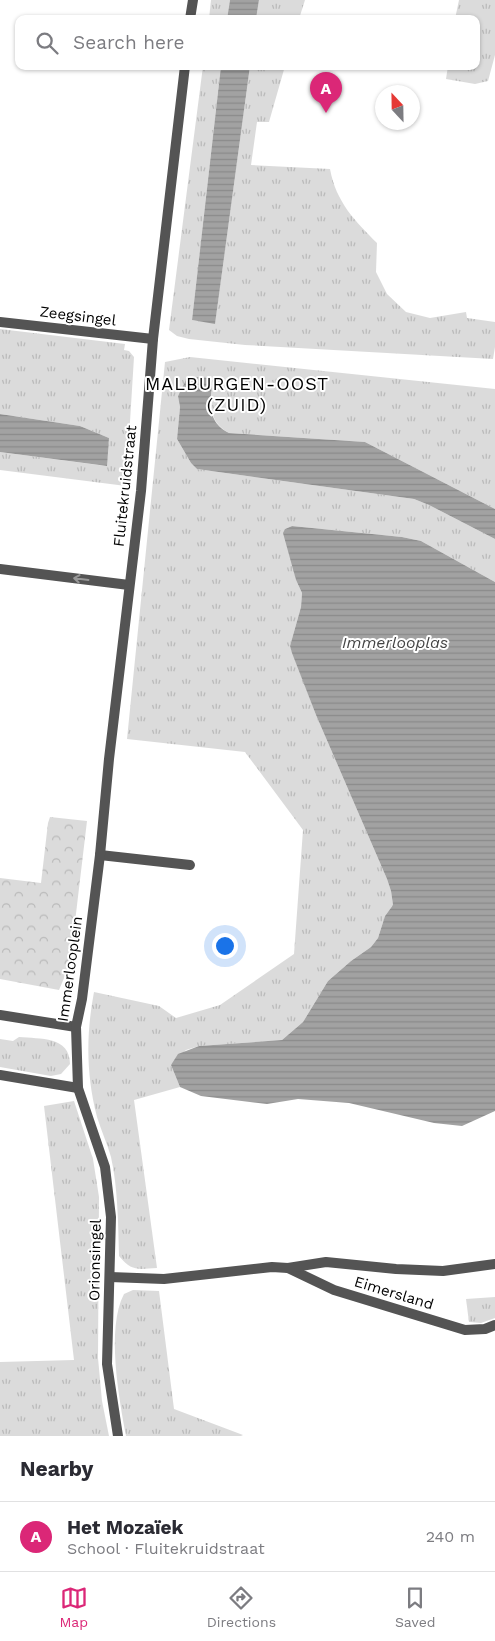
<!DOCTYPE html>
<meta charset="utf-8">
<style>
:root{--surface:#fff;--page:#f2f2f3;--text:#2b2b33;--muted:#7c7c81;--line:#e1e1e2;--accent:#db2777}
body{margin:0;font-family:"Work Sans",sans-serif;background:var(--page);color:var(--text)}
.compass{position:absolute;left:375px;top:85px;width:45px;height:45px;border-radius:50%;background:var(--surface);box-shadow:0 1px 4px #0004;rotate:338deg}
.you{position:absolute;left:224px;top:945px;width:18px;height:18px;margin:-12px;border:4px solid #fff;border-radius:50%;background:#1a73e8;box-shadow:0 0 0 8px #1a73e833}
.badge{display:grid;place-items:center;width:32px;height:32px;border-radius:50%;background:var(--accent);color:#fff;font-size:16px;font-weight:700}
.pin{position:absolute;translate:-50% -41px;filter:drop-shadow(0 1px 2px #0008)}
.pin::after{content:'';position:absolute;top:26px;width:18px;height:15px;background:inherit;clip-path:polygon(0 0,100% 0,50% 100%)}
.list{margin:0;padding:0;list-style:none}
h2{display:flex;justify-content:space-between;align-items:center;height:65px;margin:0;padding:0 20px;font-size:21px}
h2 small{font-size:16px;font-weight:400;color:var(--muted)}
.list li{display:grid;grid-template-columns:32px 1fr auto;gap:15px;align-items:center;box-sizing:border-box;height:70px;padding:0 20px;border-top:1px solid var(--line)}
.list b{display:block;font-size:19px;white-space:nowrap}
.list p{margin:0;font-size:16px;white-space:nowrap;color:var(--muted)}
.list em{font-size:16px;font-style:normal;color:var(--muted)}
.icon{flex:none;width:28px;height:28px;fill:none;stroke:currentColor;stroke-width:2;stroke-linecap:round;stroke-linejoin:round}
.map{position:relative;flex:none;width:495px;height:1436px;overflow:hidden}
.search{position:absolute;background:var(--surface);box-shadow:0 1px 4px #0004;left:15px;right:15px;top:15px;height:55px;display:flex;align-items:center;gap:12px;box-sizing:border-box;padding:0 18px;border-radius:10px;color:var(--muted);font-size:19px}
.sheet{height:135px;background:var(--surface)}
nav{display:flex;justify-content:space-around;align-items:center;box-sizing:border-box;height:70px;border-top:1px solid var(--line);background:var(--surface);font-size:14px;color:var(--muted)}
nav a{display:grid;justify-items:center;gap:2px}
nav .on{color:var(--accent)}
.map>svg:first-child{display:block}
</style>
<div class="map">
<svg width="495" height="1436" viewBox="0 0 495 1436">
<defs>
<pattern id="grass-tufts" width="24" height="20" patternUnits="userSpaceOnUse" patternTransform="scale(1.25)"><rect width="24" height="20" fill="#dbdbdb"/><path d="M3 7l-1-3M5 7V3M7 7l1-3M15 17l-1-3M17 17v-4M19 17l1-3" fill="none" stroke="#bababa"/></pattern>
<pattern id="forest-crowns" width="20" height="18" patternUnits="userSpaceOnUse" patternTransform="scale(1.25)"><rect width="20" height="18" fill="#dbdbdb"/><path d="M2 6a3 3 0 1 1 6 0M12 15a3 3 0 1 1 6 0" fill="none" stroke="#bababa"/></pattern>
<pattern id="water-rules" width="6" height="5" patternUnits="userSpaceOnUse" patternTransform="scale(1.25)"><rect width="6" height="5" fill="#a2a2a2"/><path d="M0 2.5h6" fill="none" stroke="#8a8a8a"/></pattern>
</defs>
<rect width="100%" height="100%" fill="#fff"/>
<g fill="url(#grass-tufts)">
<polygon points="211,0 230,0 227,19 209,19"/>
<polygon points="259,0 305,0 299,19 256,19"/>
<polygon points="459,0 495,0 495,55 488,81 475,84 446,79 448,66 476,66 476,19 455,19"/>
<path d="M 203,66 L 221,66 L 192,320 L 215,323 L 250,66 L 285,66 L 269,122 L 257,122 L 251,165 L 330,169 C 336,202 355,221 377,243 L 376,272 L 387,294 L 406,312 L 430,318 L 466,312 L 467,318 L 495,322 L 495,347 L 493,359 L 245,345 L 189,339 L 177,336 L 169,330 Z"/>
<polygon points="0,329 125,344 124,350 129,351 134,357 126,486 0,470 0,452 106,466 109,438 80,426 0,414"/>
<path d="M 190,357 L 495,389 L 495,509 L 365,442 L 229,433 C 207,421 212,405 212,382 L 178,395 L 180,407 L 177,439 L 191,463 L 197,469 L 414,499 L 429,505 L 495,539 L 495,582 L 421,541 L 402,537 L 292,526 L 285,529 L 296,580 L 302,593 L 301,607 L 290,646 L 316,715 L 387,879 L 391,891 L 393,905 L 385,916 L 378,938 L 371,947 L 351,961 L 328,981 L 303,1022 L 282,1040 L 199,1046 L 186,1050 L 171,1065 L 180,1087 L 134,1100 L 157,1268 C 138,1269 132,1272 119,1256 C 118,1223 118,1189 111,1157 C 107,1143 101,1130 97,1117 C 86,1075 86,1034 94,992 L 159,1006 L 176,1018 L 220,1005 L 294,954 L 303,830 L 245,752 L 127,739 L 165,362 Z"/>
<path d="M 19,1037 C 40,1039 70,1036 70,1064 L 61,1074 L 51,1076 L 0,1067 L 0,1039 L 13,1041 Z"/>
<polygon points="74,1101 93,1159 99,1197 98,1358 102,1401 109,1436 0,1436 0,1362 74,1360 44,1106"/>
<path d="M 133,1290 L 159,1291 L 174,1409 L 243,1435 L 241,1436 L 126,1436 C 119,1398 106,1328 124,1294 Z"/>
<polygon points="495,1297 495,1318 481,1323 469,1322 466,1299"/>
</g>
<polygon fill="url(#forest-crowns)" points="50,817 87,821 70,964 59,990 0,979 0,878 41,883 48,823"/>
<g fill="url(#water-rules)">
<polygon points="230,0 259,0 256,19 227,19"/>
<polygon points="221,66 250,66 215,324 192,320"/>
<path d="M 194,377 L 210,378 L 212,382 C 211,405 207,422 229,433 L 365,442 L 495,509 L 495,539 L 429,505 L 414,499 L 197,469 L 191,463 L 177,439 L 180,407 L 178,396 L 186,380 Z"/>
<polygon points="0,414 80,426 109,438 107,466 0,452"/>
<polygon points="292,526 402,537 421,541 495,582 495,1111 462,1126 434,1123 349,1103 298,1099 267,1104 201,1096 180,1087 171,1065 178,1054 199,1046 282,1040 303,1022 328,981 351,961 371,947 378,938 385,916 393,905 391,891 387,879 316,715 292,653 290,646 301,607 302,593 296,580 283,533 285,529"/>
</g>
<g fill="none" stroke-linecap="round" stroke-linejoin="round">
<g stroke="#545454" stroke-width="10">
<polyline points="190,19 193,0"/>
<polyline points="0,322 153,339"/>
<polyline points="0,569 129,585"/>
<polyline points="100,855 190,865"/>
<polyline points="0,1015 76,1027"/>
<polyline points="0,1075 78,1088"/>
<polyline points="288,1268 334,1290 465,1330 485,1329 495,1325"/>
<polyline points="110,1277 164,1279 272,1267 288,1268 326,1262 396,1269 443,1271 495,1264"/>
<polyline points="118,1436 107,1364 111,1217 105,1167 78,1088 76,1027 82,999 100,855 109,759 141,491 153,339 185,66"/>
</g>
</g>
<defs><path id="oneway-shaft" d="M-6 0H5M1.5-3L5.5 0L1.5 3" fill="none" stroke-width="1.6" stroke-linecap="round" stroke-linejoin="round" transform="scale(1.25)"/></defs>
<use stroke="#989898" href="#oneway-shaft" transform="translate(81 579) rotate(-173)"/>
<g text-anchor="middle" stroke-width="4" stroke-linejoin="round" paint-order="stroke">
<g font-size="15" fill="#000" stroke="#fff">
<text transform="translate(78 316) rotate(7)" y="5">Zeegsingel</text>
<text transform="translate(125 486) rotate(-84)" y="5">Fluitekruidstraat</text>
<text transform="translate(70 969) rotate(-82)" y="5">Immerlooplein</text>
<text transform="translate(95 1260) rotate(-89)" y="5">Orionsingel</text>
<text transform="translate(394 1293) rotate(17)" y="5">Eimersland</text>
</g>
<g font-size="16" font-style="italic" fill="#434343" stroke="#fff">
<text x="395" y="648">Immerlooplas</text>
</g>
<g font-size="18" letter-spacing="1" fill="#000" stroke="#fff">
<text x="237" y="390">MALBURGEN-OOST<tspan x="237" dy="21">(ZUID)</tspan></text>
</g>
</g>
</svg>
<svg class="compass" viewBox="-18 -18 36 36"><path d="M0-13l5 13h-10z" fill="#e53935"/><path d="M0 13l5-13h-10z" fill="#7c7c81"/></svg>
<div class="you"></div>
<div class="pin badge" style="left:326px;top:113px">A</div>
<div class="search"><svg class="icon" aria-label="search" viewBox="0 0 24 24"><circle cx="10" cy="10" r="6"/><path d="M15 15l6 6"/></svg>Search here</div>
</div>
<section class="sheet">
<h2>Nearby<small></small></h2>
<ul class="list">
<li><span class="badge">A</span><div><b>Het Mozaïek</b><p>School · Fluitekruidstraat</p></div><em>240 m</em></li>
</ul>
</section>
<nav>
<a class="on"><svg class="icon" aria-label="map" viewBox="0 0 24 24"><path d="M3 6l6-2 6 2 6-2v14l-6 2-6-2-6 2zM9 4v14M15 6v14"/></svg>Map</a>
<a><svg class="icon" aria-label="directions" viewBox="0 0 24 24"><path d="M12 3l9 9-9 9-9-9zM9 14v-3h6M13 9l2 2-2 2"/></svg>Directions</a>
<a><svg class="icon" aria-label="saved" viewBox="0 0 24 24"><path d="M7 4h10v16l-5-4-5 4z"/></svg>Saved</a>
</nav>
